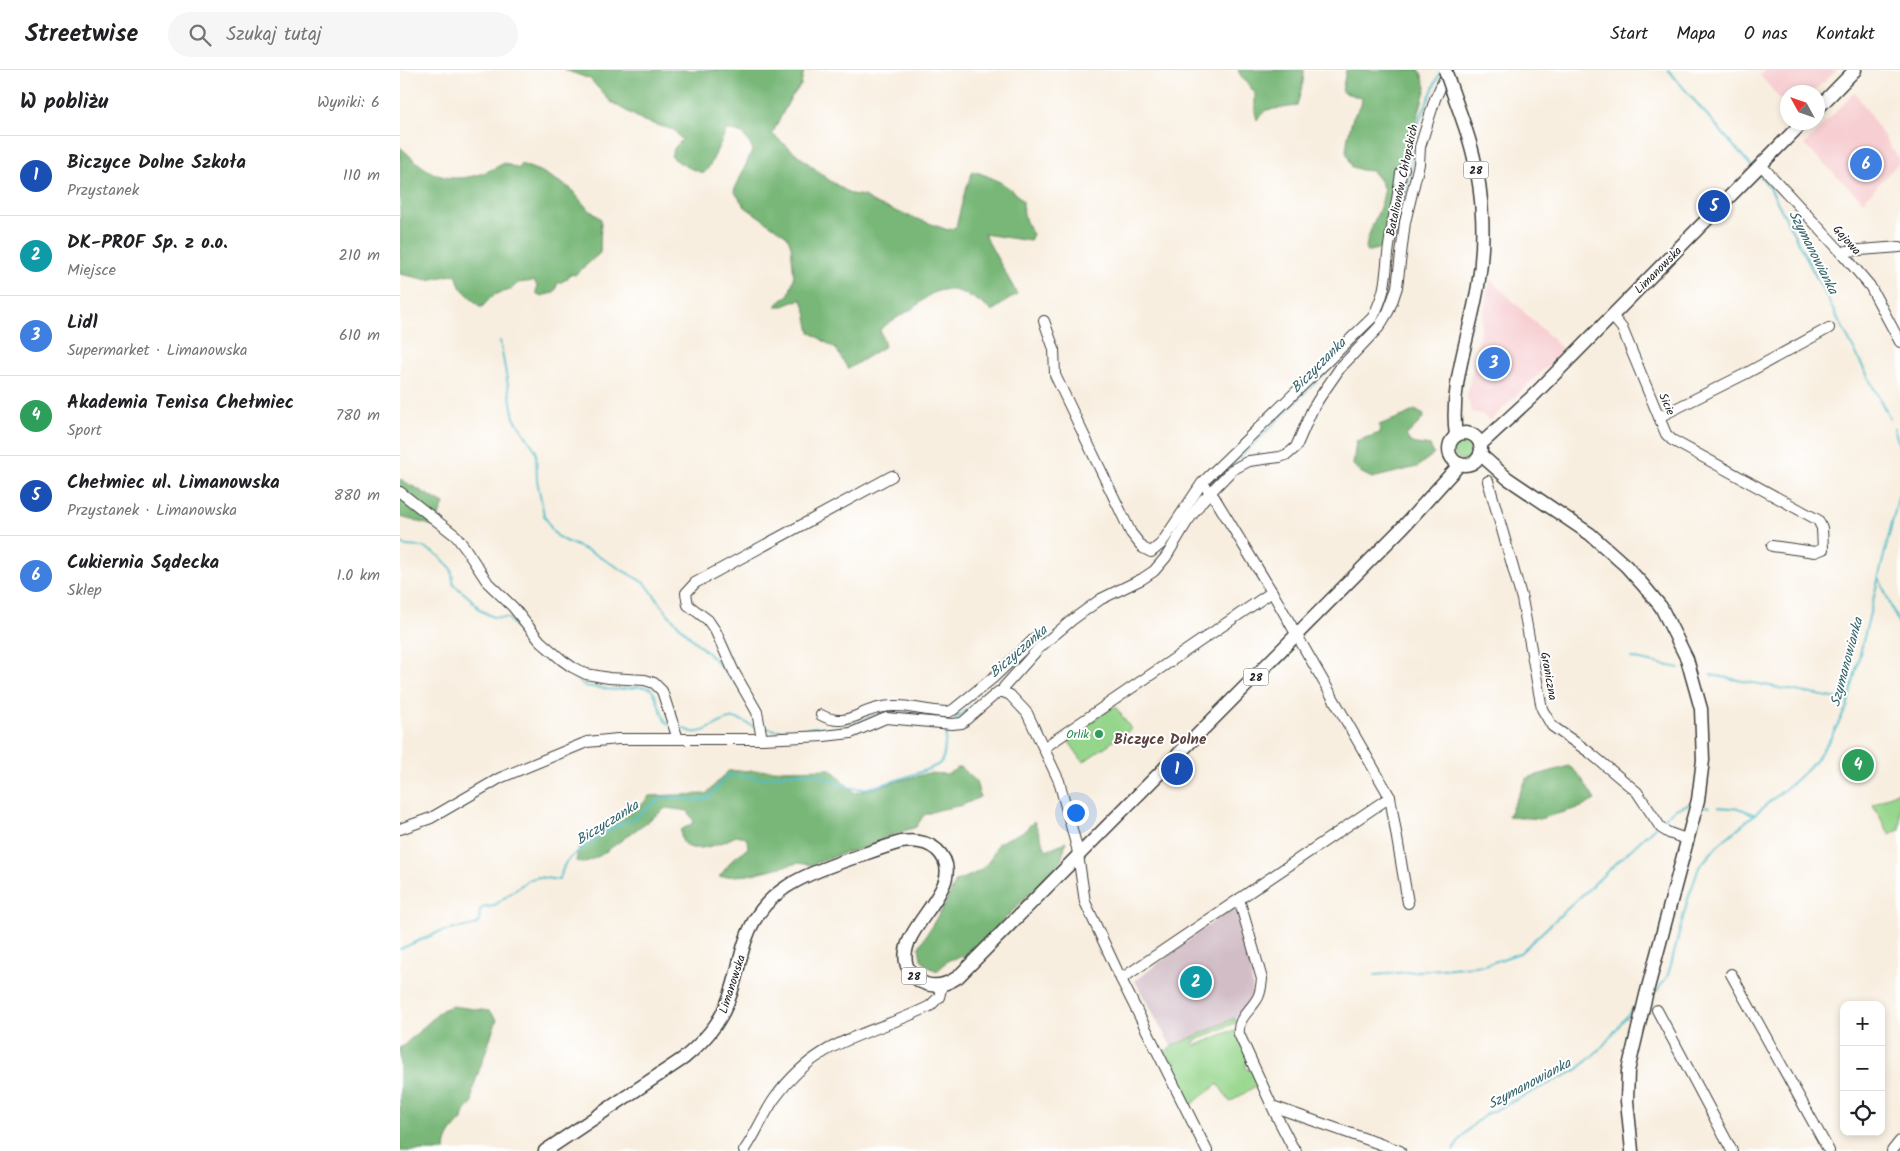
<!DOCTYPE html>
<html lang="pl">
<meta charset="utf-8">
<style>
:root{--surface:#fff;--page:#f6f6f6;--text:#202124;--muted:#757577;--line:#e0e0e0;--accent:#b45309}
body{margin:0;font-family:Kalam,sans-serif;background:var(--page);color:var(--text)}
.controls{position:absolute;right:15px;bottom:15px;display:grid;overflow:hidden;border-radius:10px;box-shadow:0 2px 8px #0003}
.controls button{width:45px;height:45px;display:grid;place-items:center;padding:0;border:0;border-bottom:1px solid var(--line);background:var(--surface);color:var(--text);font:25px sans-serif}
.compass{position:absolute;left:1380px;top:15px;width:45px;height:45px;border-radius:50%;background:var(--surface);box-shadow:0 2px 8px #0003;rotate:310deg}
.you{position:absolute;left:675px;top:742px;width:18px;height:18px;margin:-12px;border:4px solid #fff;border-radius:50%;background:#1a73e8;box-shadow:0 0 0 8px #1a73e833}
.badge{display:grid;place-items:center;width:32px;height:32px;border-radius:50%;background:var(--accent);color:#fff;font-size:16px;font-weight:700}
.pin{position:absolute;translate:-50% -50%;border:2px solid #fff;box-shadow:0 1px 5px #0006}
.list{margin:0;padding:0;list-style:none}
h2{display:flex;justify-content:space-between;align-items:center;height:65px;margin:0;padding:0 20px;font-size:21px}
h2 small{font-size:16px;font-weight:400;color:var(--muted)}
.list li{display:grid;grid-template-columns:32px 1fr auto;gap:15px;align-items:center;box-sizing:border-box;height:80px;padding:0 20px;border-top:1px solid var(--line)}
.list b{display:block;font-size:19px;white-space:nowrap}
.list p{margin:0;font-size:16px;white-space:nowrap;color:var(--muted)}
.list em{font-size:16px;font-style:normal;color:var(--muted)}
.icon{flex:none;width:28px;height:28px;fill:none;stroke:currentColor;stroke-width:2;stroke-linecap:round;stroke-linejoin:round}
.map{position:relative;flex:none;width:1500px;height:1081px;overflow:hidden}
header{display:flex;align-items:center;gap:30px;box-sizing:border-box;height:70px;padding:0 25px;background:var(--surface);border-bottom:1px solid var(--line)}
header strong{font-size:24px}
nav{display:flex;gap:28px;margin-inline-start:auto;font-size:18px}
.search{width:350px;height:45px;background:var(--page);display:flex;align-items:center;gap:12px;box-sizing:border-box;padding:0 18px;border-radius:28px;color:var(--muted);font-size:19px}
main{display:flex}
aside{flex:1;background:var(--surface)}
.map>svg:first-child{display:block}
</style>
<header>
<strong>Streetwise</strong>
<div class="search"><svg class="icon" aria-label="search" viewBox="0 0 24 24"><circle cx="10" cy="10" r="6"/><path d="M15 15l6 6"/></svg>Szukaj tutaj</div>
<nav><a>Start</a><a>Mapa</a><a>O nas</a><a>Kontakt</a></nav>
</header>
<main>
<aside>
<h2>W pobliżu<small>Wyniki: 6</small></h2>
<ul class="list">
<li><span class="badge" style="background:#1a4fb4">1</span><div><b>Biczyce Dolne Szkoła</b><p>Przystanek</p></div><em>110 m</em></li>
<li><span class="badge" style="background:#0f9aa8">2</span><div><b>DK-PROF Sp. z o.o.</b><p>Miejsce</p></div><em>210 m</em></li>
<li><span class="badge" style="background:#3f7fe0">3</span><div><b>Lidl</b><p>Supermarket · Limanowska</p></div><em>610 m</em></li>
<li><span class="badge" style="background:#2e9e5b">4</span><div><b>Akademia Tenisa Chełmiec</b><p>Sport</p></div><em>780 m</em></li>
<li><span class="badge" style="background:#1a4fb4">5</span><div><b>Chełmiec ul. Limanowska</b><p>Przystanek · Limanowska</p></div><em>880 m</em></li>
<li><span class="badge" style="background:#3f7fe0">6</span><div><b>Cukiernia Sądecka</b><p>Sklep</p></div><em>1.0 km</em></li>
</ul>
</aside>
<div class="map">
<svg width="1500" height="1081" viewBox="0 0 1500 1081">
<rect width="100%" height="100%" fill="#fff"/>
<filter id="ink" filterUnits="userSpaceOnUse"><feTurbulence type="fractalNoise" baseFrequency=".02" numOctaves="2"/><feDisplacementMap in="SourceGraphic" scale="10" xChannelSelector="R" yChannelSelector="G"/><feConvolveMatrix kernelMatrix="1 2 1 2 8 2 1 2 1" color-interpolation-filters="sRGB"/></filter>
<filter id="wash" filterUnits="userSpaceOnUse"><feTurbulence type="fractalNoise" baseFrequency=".0096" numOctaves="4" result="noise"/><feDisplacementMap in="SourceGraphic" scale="20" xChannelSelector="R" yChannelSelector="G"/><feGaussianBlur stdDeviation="1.12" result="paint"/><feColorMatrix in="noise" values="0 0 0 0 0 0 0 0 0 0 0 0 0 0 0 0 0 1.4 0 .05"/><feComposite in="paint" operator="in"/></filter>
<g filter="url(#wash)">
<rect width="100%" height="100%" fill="#f8eedf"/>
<g fill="#f7cfd2">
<polygon points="1365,0 1437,0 1413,22 1388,22 1387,38 1360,5"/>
<polygon points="1455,22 1500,91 1463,131 1404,75"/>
<polygon points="1090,209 1164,280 1090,351 1082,344 1072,342 1067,326"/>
</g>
<polygon fill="#d2bdc6" points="838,833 850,885 853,927 835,948 772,978 735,911"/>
<g fill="#96d68c" stroke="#597954">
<circle cx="1064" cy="379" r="11"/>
<polygon points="715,636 731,659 683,692 667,669"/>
<polygon points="1500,720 1500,759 1490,765 1473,735"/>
<polygon points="835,948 837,952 794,971 795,976 828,962 836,961 849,992 845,995 848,1000 852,998 859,1014 830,1032 818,1014 789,1036 764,989 764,983 769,978"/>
</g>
<g fill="#78b778" stroke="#4a6a4a">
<path d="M 165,0 L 404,0 L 401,15 L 390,29 L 372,64 L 429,110 L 451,124 L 464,126 L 476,134 L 548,160 L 556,157 L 565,121 L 573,101 C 593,107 609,115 623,131 C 623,144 625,153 633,164 L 630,171 L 584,164 L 617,224 L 592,241 C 576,229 557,214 535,222 C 527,225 520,234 513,238 C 502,246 490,250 480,260 L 485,276 L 448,299 L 436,279 L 410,262 C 407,250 407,239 401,229 L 383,236 L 375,236 L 389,224 L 394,208 L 391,176 L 387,166 L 345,137 L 334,121 L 353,79 L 343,64 L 327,59 C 322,68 310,99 304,103 C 292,100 280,94 271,86 L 275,77 L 282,70 L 274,60 L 244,51 L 221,38 L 210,31 L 190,9 Z"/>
<polygon points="838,0 904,0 903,12 897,36 866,40 857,50 855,42 855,23 841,6"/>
<path d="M 946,0 L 1020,0 L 1026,17 L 1007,85 L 996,107 L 986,171 L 981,178 L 966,182 C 965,161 988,132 983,117 C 981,111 976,106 972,101 L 961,100 L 952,97 L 946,81 L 948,66 L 953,47 L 961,35 L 962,28 L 942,22 Z"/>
<path d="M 0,77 C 12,88 26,102 41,106 C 62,112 86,104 104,93 L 119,99 L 121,94 L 142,102 L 170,118 L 186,137 L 201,149 L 200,183 L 175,205 L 170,204 L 167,209 L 157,214 L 156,219 L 153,223 L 141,226 L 136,223 L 137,216 L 134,211 L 118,213 L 110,220 L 94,225 L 81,238 L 60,217 L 56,204 L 28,210 L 0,204 Z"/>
<polygon points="1015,340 1024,345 1022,350 1006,366 1011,373 1030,376 1034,384 1017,397 972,408 960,402 953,395 956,371 980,363 979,355 1003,346"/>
<polygon points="0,409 44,434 34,456 0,447"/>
<polygon points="1169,696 1180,706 1195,730 1182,737 1139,749 1108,746 1127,708"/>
<path d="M 560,697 L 576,711 L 580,727 L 563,735 L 538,740 L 524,745 L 516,757 L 487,767 L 466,778 L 444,783 L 411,795 L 398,793 L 348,805 L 319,807 L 334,788 L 348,778 L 347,769 L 338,765 C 323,773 278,793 281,760 L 294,752 L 288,741 L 266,738 L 201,785 L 184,793 L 176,791 L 180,772 L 186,766 L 217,745 L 240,737 L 249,726 L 306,724 L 328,701 L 431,699 L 455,723 L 528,703 L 547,704 Z"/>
<path d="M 634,751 L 646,780 L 666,772 L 661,791 L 640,813 L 584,870 L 564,886 L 549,890 L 537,901 L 527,896 L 521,889 L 519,877 L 545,834 L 556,811 C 581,802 588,798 598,773 L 624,761 Z"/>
<path d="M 52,936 L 89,941 L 97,949 L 73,1018 L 72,1033 L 63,1044 L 62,1050 C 53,1059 45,1067 45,1081 L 0,1081 L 0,977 L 2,977 L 42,940 Z"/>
</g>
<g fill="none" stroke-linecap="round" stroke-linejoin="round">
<g stroke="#50bdca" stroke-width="2">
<polyline points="1268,0 1352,97"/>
<polyline points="1360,106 1370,118 1490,349"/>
<polyline points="995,196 998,165 1018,54 1040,2"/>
<polyline points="100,271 113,343 114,348 136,381 137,410 144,445 153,462 161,469 193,483 246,514 268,544 290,567 313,588 336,614"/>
<polyline points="1494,358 1500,378"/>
<polyline points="833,394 970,259 979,247"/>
<polyline points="0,472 6,476 24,477 39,486 51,498 54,515 70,528 80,540 93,547 108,548 131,577 185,616 214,620 238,617 245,617 251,619 255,625 265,651 269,654"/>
<polyline points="1479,508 1500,557"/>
<polyline points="1231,588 1279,598"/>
<polyline points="1311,605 1449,631"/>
<polyline points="549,647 559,645"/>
<polyline points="555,650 604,610"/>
<path d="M 279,656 C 283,658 288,661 293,662 C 310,664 321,646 337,649 C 343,650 349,655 355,657"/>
<polyline points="365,658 376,660 401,660 414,657 434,659 453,655 474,646 490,642 539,646"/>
<polyline points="1305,736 1309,737"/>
<polyline points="1319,737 1341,739 1353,744"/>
<polyline points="1261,751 1275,739 1289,734"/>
<path d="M 0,879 L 39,862 L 75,855 L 79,852 L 80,840 L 85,836 L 90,837 L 95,835 L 128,810 L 138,807 L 159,810 C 163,803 162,795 168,790 C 182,777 199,765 215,757 C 222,753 230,751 236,747 C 247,741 253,731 264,728 C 279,723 295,736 309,727 C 316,722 321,712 327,706 C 340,705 352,708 365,708 C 380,707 396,701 410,703 C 426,705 438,716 453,718 C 458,719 464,719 468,718 C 478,716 535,699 540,693 C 548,684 542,668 549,657"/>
<polyline points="975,905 1085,895 1120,883 1255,757"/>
<polyline points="1257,921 1267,907 1271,895 1287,832 1299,797 1318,775 1397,709 1414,692 1429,671 1447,637 1500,420"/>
<path d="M 1053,1081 C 1061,1066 1072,1054 1087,1044 L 1178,999 L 1202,977 L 1234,937"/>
</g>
</g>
</g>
<g filter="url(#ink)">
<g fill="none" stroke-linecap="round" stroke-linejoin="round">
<g stroke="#3d3c39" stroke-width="12">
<g id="minor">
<polyline points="1361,95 1442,183 1470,216 1500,272"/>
<polyline points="1442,183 1447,181 1500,177"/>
<polyline points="1212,246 1222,258 1266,364 1272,370 1418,450 1422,458 1423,479 1415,482 1372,476"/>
<path d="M 644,251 L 654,279 L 655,305 L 731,463 L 743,478 L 751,482 L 761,474 L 802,413 L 973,247 C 986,221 985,211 988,184 C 991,157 998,130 1001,103 L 1004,99"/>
<polyline points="1259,347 1345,304 1429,258"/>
<polyline points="1088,411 1122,529 1142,639 1152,656 1189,682 1237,722 1261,758 1269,763 1289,770"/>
<polyline points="806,417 814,427 872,522 990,727 1008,833"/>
<polyline points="0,422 56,466 65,478 88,513 113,537 140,571 162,590 172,597 186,604 209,608 245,610 254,613 262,621 278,669"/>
<polyline points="603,622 604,617 639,578 672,550 701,529 742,509 754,501 766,487 787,452 803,430 832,400 849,391 880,387 888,384 896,377 912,340 920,327 940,298 979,257 988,242 993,229 997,217 1005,152 1019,94 1020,77 1035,29 1048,1"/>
<path d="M 421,645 C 447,659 459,640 483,637 C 505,633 526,642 548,642 L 553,640 L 594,607 L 636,567"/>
<polyline points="362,669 357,642 334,602 316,562 308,550 288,535 286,523 295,513 492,406"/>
<polyline points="645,677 872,522"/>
<polyline points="0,759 31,748 100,708 187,672 218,669 362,669 424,666 451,663 486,648 552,654 562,653 598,622 603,622 610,625 627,643 659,711 677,778 685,832 721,909 807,1081"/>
<path d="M 839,829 L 862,909 C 861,916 861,923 857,929 C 850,941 837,948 839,964 L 877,1047 L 892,1076 L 896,1081"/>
<polyline points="1331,904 1429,1081"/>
<polyline points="721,909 990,727"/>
<polyline points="1257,940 1332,1081"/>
<polyline points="872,1036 1000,1081"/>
<path d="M 344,1081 C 356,1064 363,1045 375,1028 C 420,966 468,967 530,936 L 539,927 L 542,915"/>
<polyline points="1492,1081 1500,1071"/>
</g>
</g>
<g stroke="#3d3c39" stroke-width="15">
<g id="major">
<path d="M 1053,23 C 1060,43 1068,63 1073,84 C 1084,126 1085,174 1078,216 C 1070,265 1049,316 1056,366"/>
<polyline points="1418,38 1455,0"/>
<circle cx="1065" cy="379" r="16"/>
<polyline points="1080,375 1133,326 1403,52"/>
<polyline points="1080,384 1107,408 1190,464 1226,496 1243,515 1261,537 1287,589 1301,639 1303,690 1298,730 1246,925 1228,1001 1227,1031 1232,1081"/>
<path d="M 145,1081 L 284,988 C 310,966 325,947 334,913 C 338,899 341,883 346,869 C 362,821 403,805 447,790 C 465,784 483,777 501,772 C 514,770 527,771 537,780 C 574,815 493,858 507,896 C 511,905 517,911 526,914 C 538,918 549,913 558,907 L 1003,457 L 1060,394"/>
</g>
</g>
<use href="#minor" stroke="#fff" stroke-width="10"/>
<use href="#major" stroke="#fff" stroke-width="12"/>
<g stroke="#3d3c39" stroke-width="15" stroke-linecap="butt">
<polyline id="major-bridge" points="1045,0 1053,23"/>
</g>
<use href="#major-bridge" stroke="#fff" stroke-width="12"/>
</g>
</g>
<circle fill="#2e9e5b" stroke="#fff" stroke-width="2" cx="699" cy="664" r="5"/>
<g text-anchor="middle" stroke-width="4" stroke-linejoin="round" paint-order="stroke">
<g fill="#fff" stroke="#606060" stroke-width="1">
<rect x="1063.5" y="91.5" width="25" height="17" rx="4"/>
<rect x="843.5" y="598.5" width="25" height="17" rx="4"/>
<rect x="501.5" y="897.5" width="25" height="17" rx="4"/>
</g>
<g font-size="11" font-weight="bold" fill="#1c1c1c">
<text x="1076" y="104">28</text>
<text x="856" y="611">28</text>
<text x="514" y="910">28</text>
</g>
<g font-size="12" fill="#1c1c1c" stroke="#fff">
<text transform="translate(1002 110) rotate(-78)" y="4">Batalionów Chłopskich</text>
<text transform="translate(1447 170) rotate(48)" y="4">Gajowa</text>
<text transform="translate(1258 200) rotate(-45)" y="4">Limanowska</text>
<text transform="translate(1267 334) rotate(67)" y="4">Sicie</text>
<text transform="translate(1149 606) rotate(80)" y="4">Graniczna</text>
<text transform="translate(332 914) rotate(-72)" y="4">Limanowska</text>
</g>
<g font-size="12" fill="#27864d" stroke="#fff" text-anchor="end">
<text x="689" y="668">Orlik</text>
</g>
<g font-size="14" font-style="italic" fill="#33646a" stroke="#fff">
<text transform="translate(1414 182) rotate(63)" y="5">Szymanowianka</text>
<text transform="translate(918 295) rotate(-45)" y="5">Biczyczanka</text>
<text transform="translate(618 581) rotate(-41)" y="5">Biczyczanka</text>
<text transform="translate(1446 592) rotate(-75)" y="5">Szymanowianka</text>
<text transform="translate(207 752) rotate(-32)" y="5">Biczyczanka</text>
<text transform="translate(1129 1013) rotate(-28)" y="5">Szymanowianka</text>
</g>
<g font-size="15" font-weight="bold" fill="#5c4541" stroke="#fff">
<text x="760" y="674">Biczyce Dolne</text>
</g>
</g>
</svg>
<div class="controls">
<button>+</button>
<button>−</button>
<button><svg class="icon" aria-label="locate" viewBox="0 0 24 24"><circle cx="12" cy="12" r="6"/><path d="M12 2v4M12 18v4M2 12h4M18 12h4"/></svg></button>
</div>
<svg class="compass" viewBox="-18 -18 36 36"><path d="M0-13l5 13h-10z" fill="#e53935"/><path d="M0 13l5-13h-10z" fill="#757577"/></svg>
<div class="you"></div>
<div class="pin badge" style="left:777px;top:699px;background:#1a4fb4">1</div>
<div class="pin badge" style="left:796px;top:912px;background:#0f9aa8">2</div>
<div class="pin badge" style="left:1094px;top:293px;background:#3f7fe0">3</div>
<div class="pin badge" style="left:1458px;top:695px;background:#2e9e5b">4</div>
<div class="pin badge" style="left:1314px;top:136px;background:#1a4fb4">5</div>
<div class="pin badge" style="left:1466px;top:94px;background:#3f7fe0">6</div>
</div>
</main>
